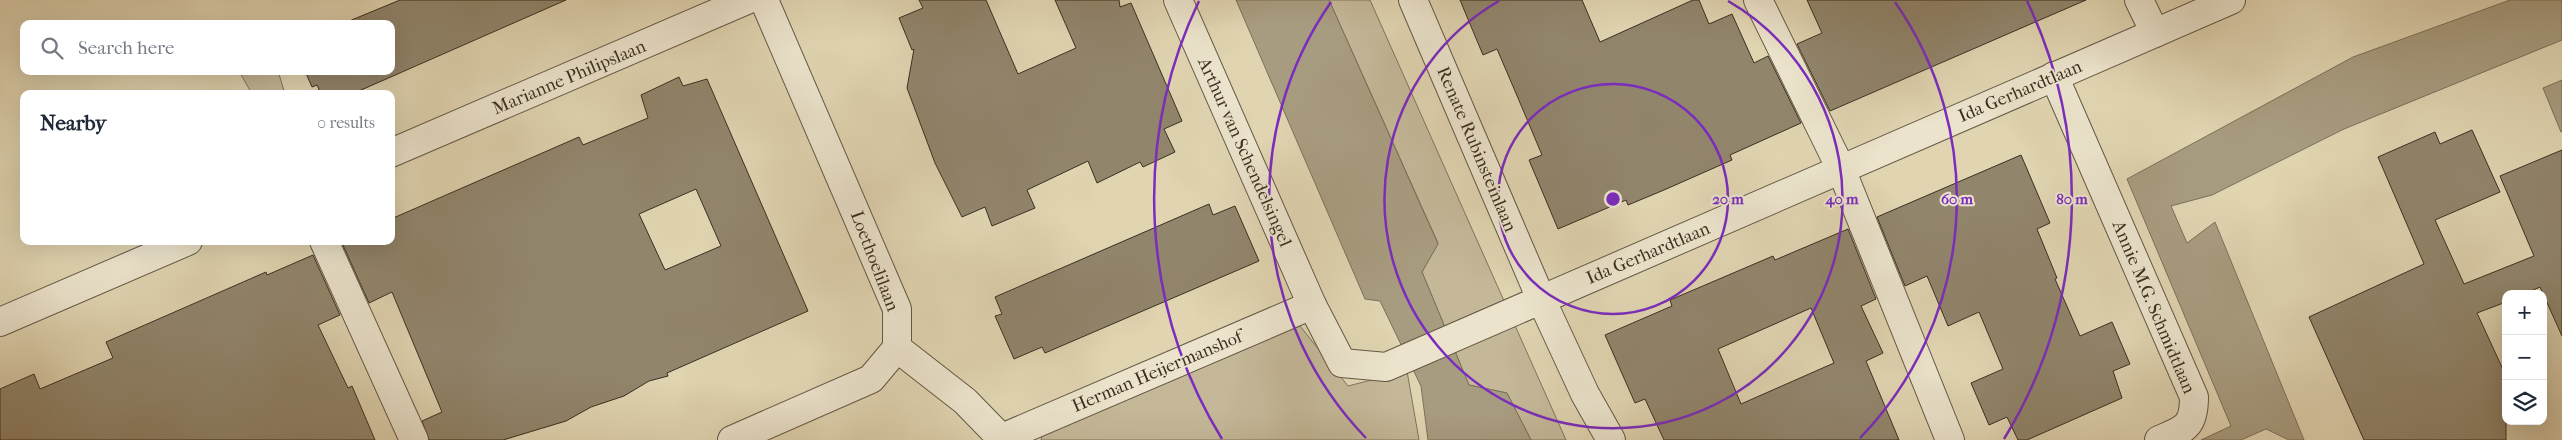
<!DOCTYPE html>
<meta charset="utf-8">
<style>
:root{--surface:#fff;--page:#f2f2f3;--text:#1f2937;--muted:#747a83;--line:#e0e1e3}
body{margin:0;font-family:"IM FELL French Canon",serif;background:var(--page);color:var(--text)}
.controls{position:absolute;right:15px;bottom:15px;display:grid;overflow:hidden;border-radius:10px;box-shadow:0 5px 20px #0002}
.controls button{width:45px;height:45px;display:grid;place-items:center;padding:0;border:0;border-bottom:1px solid var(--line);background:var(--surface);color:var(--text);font:25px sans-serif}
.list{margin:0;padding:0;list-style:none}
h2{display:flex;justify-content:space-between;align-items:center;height:65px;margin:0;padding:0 20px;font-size:21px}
h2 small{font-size:16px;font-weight:400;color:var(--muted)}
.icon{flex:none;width:28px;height:28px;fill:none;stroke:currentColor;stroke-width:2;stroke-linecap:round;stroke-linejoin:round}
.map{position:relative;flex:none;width:2562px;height:440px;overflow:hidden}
.search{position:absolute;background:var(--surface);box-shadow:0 5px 20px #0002;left:20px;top:20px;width:375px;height:55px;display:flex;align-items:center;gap:12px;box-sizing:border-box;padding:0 18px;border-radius:10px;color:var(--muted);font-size:19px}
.panel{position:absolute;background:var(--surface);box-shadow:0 5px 20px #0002;left:20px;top:90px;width:375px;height:155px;border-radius:10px}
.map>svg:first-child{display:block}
</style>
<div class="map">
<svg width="2562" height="440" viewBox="0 0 2562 440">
<rect width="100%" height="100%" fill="#e0d4b1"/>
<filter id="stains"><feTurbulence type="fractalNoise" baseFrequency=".004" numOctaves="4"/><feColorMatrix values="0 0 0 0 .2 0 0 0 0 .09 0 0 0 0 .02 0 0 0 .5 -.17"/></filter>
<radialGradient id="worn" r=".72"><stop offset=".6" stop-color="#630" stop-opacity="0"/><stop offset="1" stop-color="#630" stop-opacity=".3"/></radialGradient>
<g fill="#c4b899" stroke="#80745d">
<polygon points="1329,0 1370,0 1566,440 1531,440 1507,393 1469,385 1422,272 1438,243"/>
<polygon points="239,71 278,71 285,94 252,94"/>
<polygon points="1300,326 1348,386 1407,371 1419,440 1041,440 1042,436"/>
</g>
<g fill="#a89c80" stroke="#7c705a">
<polygon points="1236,0 1329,0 1438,244 1422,272 1469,385 1507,393 1531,440 1428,440 1421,386 1380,301 1365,299"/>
<polygon points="2510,0 2562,0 2562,40 2344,129 2212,195 2171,206 2187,243 2215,222 2304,440 2289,440 2266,429 2241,440 2201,440 2231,426 2127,179 2353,57"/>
<polygon points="2562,80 2562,132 2561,132 2543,88"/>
</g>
<g fill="#91856c" stroke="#3b2f21" fill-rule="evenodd">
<polygon points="400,0 566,0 352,94 321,94 317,85 312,87 305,71 391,71 391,24 342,24"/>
<polygon points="919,0 986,0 1018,74 1076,48 1055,0 1119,0 1120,7 1131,3 1182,121 1164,129 1175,152 1143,167 1140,162 1097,183 1088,161 1027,190 1035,208 992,226 985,207 962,217 935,163 907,88 914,49 912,50 899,18 923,8"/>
<polygon points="1460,0 1582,0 1600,42 1693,0 1699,0 1709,24 1732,14 1754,63 1768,56 1801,123 1730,155 1732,160 1664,190 1628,205 1626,200 1558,229 1529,160 1542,155 1518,98 1497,49 1483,55"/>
<polygon points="1807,0 2086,0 1830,111 1797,44 1822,33"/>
<path d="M 679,77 L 683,86 L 707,79 L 808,311 L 667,373 L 668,376 L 649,381 L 624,396 L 591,407 L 566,421 L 503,440 L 429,440 L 422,421 L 442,412 L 392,292 L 369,303 L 342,243 L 391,241 L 391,219 L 579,137 L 583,145 L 648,118 L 641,95 ZM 696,189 L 721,246 L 665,270 L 639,214 Z"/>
<polygon points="2472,130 2500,192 2435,220 2464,284 2534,256 2500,176 2562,150 2562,336 2540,287 2524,294 2506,294 2506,302 2477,313 2506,376 2506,440 2364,440 2309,317 2424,264 2378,157 2435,132 2440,144"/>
<polygon points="2021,155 2050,223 2037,229 2057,278 2055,279 2080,336 2112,322 2130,364 2113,371 2122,398 2027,440 2018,440 2007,417 1989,425 1971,383 2003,369 1979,312 1948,326 1927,276 1905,286 1877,217"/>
<polygon points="1209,204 1213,215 1235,206 1259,261 1045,353 1042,347 1014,359 995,316 1002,314 995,297"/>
<path d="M 1848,229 L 1876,299 L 1861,306 L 1883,353 L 1866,361 L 1899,440 L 1664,440 L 1645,399 L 1635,403 L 1605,335 L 1672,306 L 1670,300 L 1773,256 L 1775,260 ZM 1811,308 L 1834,363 L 1741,404 L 1718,349 Z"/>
<polygon points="313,255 340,315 318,325 348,388 352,386 375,440 0,440 0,389 34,374 40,389 113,358 106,342 266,272 267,275"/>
</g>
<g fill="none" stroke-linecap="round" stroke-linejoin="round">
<g stroke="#645845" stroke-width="30">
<g id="pedestrian">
<polyline points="1758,0 1841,169 1950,440"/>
<polyline points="2139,0 2155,33"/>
<polyline points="324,241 414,440"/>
</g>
</g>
<g stroke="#645845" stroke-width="30">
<g id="minor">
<polyline points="1178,0 1312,305 1342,363 1386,367 2231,0"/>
<polyline points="1413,0 1541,299 1585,394 1611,440"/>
<path d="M 2054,76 L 2194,397 C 2194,427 2185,429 2159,440"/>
<polyline points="391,153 747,0"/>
<polyline points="0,322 188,241"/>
<polyline points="897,348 965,401 1003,440"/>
<polyline points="1002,438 1312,305"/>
<polyline points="732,440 871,379 897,348 897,309 764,0"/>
</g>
</g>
<use href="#pedestrian" stroke="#ebe3cc" stroke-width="28"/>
<use href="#minor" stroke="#ebe3cc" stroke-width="28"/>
</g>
<g fill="none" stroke="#7b2cbf" stroke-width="2.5">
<circle cx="1613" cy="199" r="115"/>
<path d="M1728 1A229 229 0 1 1 1499 1"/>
<path d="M1366 438A344 344 0 0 1 1331 2M1895 2A344 344 0 0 1 1860 438"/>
<path d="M1222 439A459 459 0 0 1 1199 1M2027 1A459 459 0 0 1 2004 439"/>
</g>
<g text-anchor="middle" stroke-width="4" stroke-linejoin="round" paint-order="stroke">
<g font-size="18" fill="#3b2f21" stroke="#ebe3cc">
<text transform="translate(569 77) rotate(-23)" y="6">Marianne Philipslaan</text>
<text transform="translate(2020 91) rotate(-23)" y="6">Ida Gerhardtlaan</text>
<text transform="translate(1477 149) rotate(67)" y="6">Renate Rubinsteinlaan</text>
<text transform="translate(1245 152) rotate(66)" y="6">Arthur van Schendelsingel</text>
<text transform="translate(1648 253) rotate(-23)" y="6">Ida Gerhardtlaan</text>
<text transform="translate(875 261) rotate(69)" y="6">Loethoelilaan</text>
<text transform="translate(2154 307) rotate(67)" y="6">Annie M.G. Schmidtlaan</text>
<text transform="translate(1157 371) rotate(-23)" y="6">Herman Heijermanshof</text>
</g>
</g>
<circle cx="1613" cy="199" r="8" fill="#7b2cbf" stroke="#ebe3cc" stroke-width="2.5"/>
<g font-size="15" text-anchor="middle" font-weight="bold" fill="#7b2cbf" stroke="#ebe3cc" stroke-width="4" stroke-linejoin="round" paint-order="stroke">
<text x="1728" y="204">20 m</text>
<text x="1842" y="204">40 m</text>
<text x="1957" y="204">60 m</text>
<text x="2072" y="204">80 m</text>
</g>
<rect width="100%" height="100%" filter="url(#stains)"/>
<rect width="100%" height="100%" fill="url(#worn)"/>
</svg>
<div class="controls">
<button>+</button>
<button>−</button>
<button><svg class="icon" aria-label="layers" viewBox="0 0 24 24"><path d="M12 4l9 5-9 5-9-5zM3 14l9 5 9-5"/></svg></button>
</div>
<div class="search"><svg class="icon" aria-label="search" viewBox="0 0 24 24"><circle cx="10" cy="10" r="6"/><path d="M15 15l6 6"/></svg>Search here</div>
<section class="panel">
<h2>Nearby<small>0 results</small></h2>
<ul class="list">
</ul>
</section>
</div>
